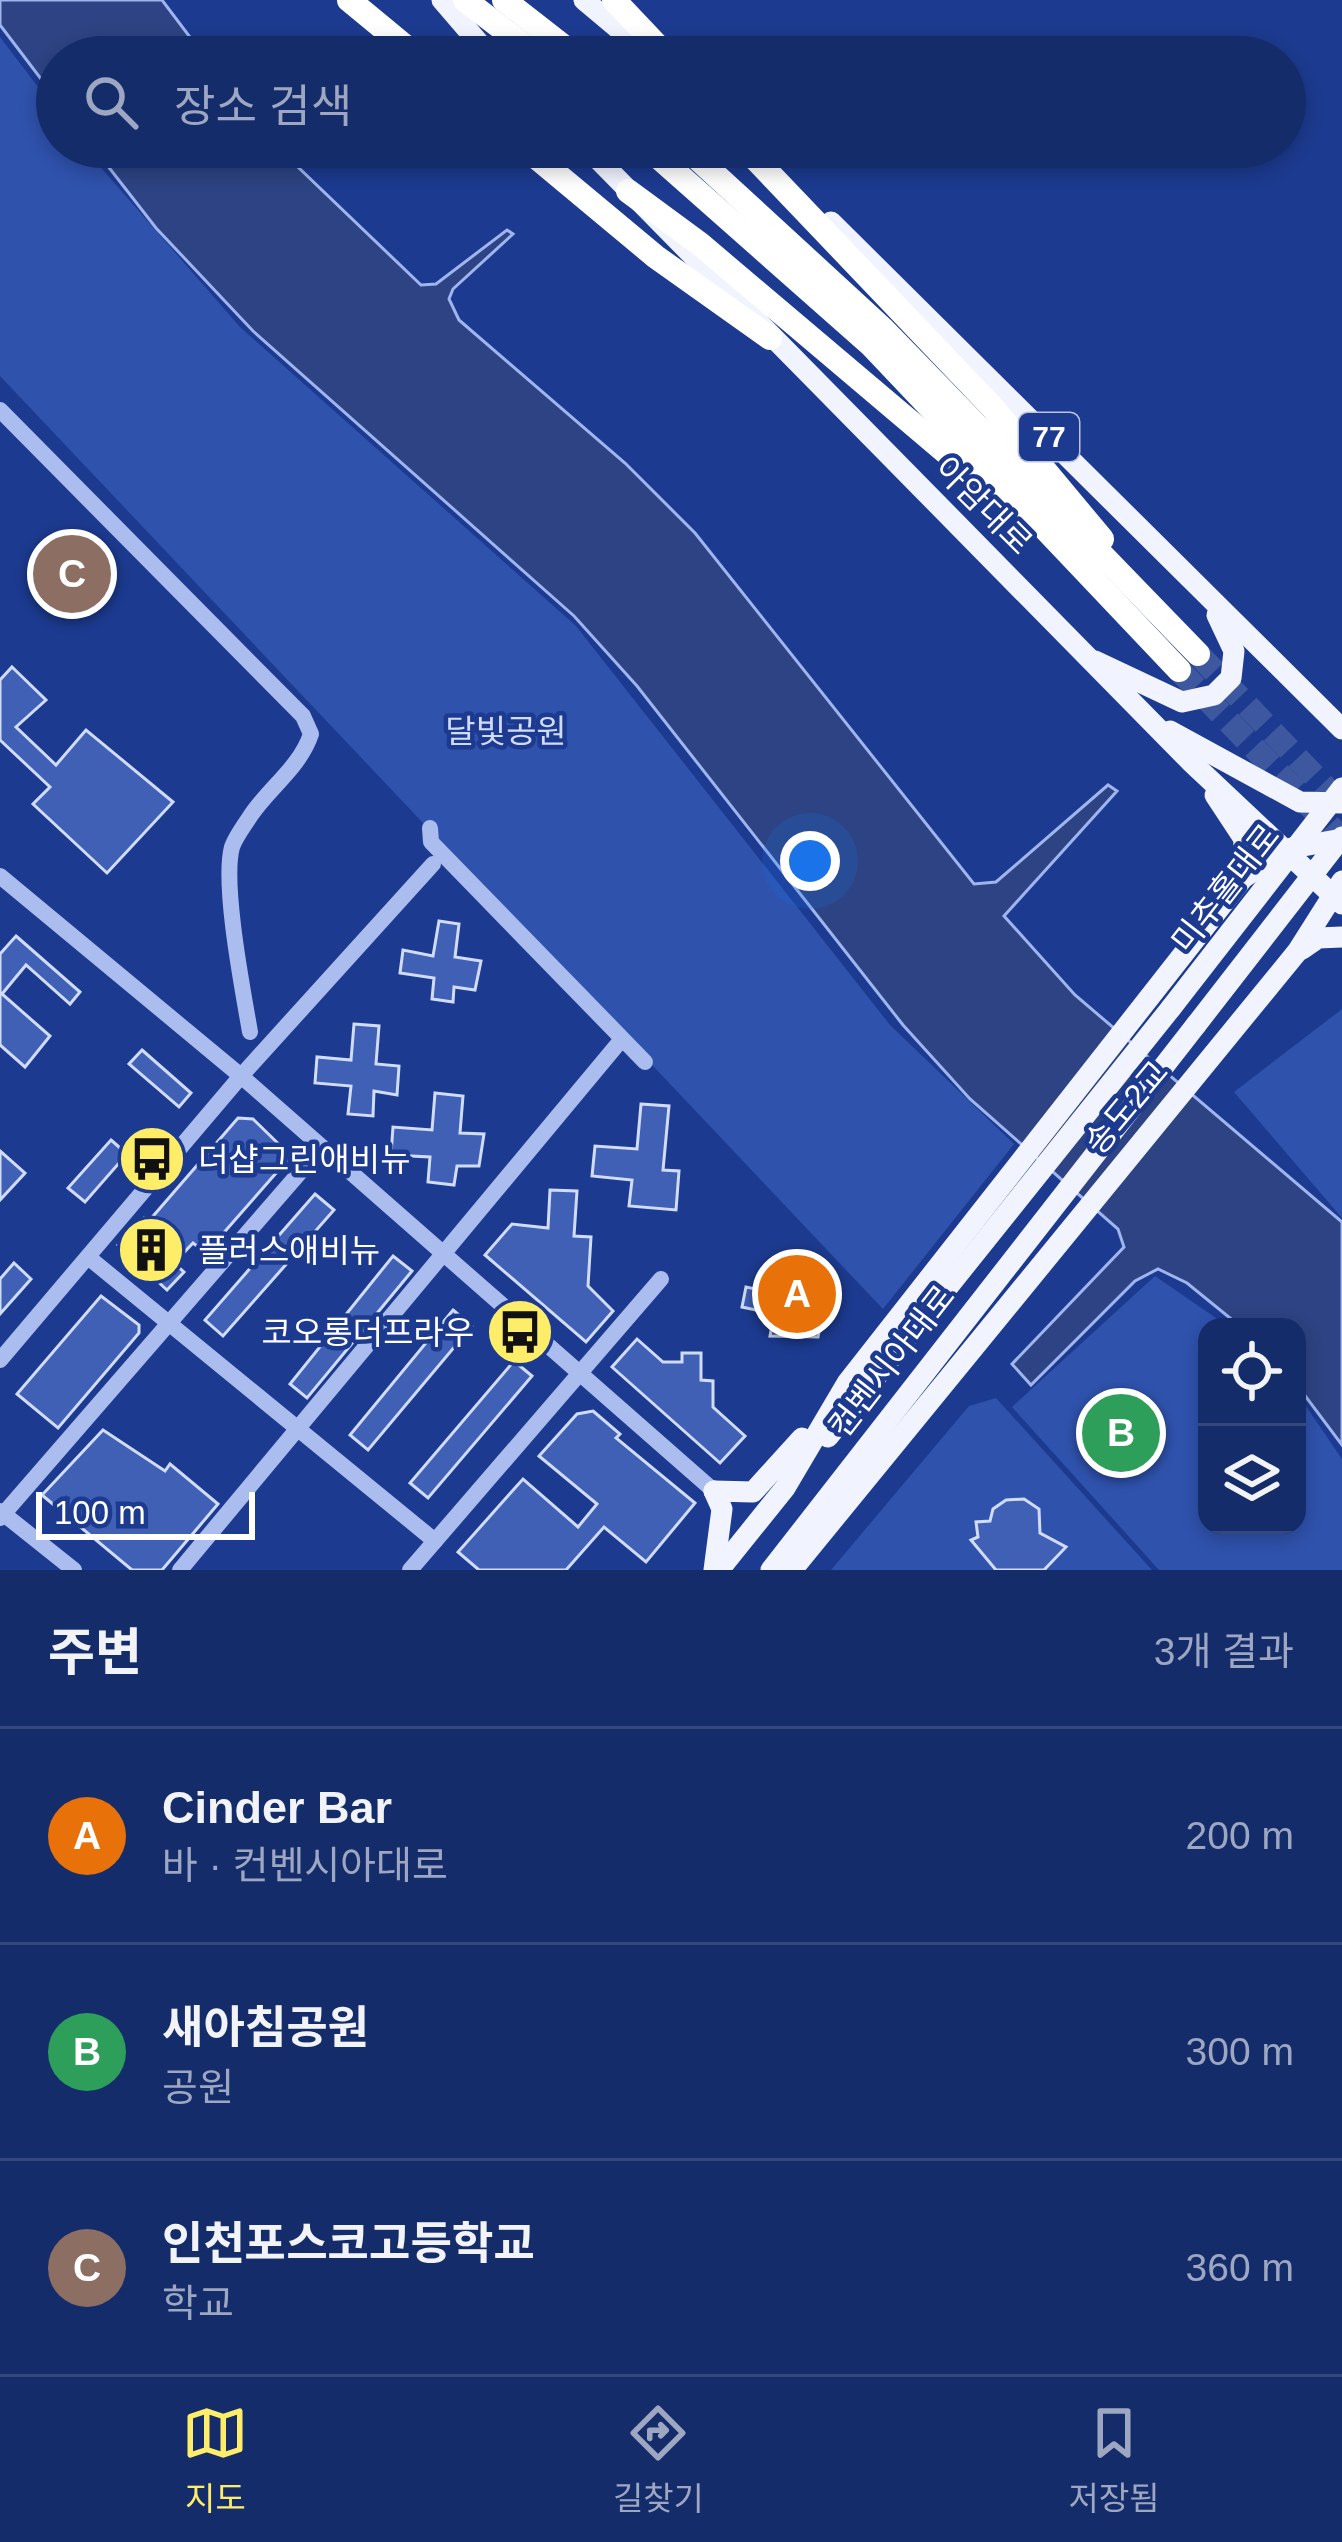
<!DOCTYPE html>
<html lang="ko">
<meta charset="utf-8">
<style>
:root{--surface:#152c6b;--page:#1e3471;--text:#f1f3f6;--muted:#9da7c1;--line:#34487e;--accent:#feed69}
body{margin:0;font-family:Helvetica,"Noto Sans KR",sans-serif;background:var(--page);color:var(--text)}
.controls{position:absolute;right:36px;bottom:36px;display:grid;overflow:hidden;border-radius:24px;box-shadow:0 6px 18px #0003}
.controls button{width:108px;height:108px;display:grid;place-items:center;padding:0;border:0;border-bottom:3px solid var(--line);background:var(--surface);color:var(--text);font:60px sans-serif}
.scale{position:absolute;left:36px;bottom:30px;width:219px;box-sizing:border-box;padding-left:12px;border:6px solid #fff;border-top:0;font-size:33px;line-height:42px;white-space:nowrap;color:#fff;-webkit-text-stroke:9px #1c3a8f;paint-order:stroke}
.you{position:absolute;left:810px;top:861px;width:42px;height:42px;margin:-30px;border:9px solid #fff;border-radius:50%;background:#1a73e8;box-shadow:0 0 0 18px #1a73e833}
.badge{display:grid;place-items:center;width:78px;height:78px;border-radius:50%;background:var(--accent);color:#fff;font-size:39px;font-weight:700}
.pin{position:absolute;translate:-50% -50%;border:6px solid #fff;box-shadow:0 3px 12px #0006}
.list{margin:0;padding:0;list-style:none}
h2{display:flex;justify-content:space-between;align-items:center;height:156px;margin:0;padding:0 48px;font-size:51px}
h2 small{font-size:39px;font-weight:400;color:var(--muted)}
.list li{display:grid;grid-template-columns:78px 1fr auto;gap:36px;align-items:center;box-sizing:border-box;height:216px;padding:0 48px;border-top:3px solid var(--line)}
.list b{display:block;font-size:45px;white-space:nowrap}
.list p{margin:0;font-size:39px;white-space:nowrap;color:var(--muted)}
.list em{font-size:39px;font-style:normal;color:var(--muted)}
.icon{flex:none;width:66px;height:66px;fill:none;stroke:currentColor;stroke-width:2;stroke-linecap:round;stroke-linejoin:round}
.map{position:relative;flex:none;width:1342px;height:1570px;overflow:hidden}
.search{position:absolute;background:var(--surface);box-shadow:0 6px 18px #0003;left:36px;right:36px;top:36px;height:132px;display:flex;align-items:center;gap:30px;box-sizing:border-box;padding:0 42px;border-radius:66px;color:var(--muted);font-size:45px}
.sheet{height:804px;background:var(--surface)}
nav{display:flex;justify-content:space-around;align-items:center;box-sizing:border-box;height:168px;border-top:3px solid var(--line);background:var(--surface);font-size:33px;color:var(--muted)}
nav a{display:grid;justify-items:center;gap:6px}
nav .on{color:var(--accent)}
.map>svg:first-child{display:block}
</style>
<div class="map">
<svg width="1342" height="1570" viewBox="0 0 1342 1570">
<rect width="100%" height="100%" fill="#1c3a8f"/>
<g fill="#2f52ad">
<polygon points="0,37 57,112 57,147 83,147 240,327 576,626 890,1025 1014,1144 883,1309 0,376"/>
<polygon points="1342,1009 1342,1218 1234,1092"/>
<polygon points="1155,1276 1229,1327 1207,1327 1207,1525 1297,1525 1297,1393 1342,1459 1342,1570 1159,1570 1012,1407"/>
<polygon points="996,1398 1152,1570 831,1570 969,1406"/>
</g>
<g fill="#2d4383" stroke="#9eb5ef" stroke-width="3">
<polygon points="0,0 162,0 205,57 57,57 57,100 0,25"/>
<polygon points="93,147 277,147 421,285 436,284 507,230 513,234 453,289 449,299 459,320 625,463 695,533 974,884 996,882 1108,785 1117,791 1004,916 1075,995 1342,1222 1342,1445 1297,1385 1297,1327 1241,1327 1187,1283 1158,1269 1135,1281 1031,1385 1012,1364 1124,1247 1118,1229 970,1099 903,1025 637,686 574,616 253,331 156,228"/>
</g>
<g fill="#4060b5" stroke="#d0dcfa" stroke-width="3">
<polygon points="12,667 46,700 16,727 56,765 86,730 173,802 107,873 33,804 50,787 0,740 0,680"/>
<polygon points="439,921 459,924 455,957 481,961 475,990 454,987 453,1002 432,999 434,978 400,973 403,950 433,956"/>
<polygon points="16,936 80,992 70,1004 26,965 2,994 50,1036 25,1067 0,1045 0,954"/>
<polygon points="354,1024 379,1026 376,1064 399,1066 397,1095 374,1091 373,1116 348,1114 351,1086 315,1083 317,1057 351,1060"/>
<polygon points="142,1050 191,1093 179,1107 129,1064"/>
<polygon points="435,1093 463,1096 460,1133 484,1134 479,1166 457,1166 454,1185 428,1182 430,1157 391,1155 393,1127 432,1130"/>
<polygon points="641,1104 669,1106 663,1170 679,1171 676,1210 629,1206 632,1180 592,1176 595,1146 637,1149"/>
<polygon points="238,1118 253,1119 291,1156 206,1253 193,1243 174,1263 184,1272 167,1290 118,1245 144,1218 148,1222"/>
<polygon points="111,1140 127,1154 85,1202 68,1188"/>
<polygon points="0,1151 25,1173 0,1200"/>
<polygon points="550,1190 577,1191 574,1236 591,1237 588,1286 613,1311 586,1342 485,1255 512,1224 548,1228"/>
<polygon points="315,1194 334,1210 223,1336 205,1320"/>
<polygon points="393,1256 412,1271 307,1398 290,1384"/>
<polygon points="785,1262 808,1267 801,1300 825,1304 818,1337 770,1336 774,1314 742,1307 746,1287 779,1294"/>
<polygon points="14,1263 31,1279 0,1314 0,1279"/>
<polygon points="101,1296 139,1325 139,1333 58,1428 17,1394"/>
<polygon points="453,1310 472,1326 368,1450 350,1435"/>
<polygon points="637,1339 663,1362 682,1362 682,1353 701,1353 701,1380 713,1381 713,1407 745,1436 720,1463 612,1367"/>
<polygon points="514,1361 532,1376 428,1498 410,1483"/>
<polygon points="593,1411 620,1434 616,1438 695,1503 646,1562 604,1527 566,1570 479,1570 458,1552 523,1479 578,1527 597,1504 539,1456 577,1414"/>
<polygon points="103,1430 165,1471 170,1464 218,1504 162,1570 132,1570 42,1495"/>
<polygon points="1024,1499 1039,1509 1040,1533 1066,1547 1044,1570 996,1570 971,1540 978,1537 976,1522 990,1521 993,1509 1006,1500"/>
</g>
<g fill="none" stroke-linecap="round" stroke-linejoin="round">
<g stroke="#3e58a0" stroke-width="24" stroke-dasharray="24 12" stroke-linecap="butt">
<polyline points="1198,654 1342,805"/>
<polyline points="1179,670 1342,839"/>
</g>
<g stroke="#abbdee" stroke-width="16">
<path d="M 0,410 L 303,716 L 311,734 C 300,767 270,787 251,815 C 244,826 236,836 232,847 C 222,884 243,991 250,1032"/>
<polyline points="430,828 431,842 645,1062"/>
<polyline points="0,876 241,1076 714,1491"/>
<polyline points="88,1257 435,1541"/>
<polyline points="0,1360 241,1076 433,864"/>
<polyline points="0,1511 74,1570"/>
<polyline points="0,1518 321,1148"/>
<polyline points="180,1570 622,1039"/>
<polyline points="410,1570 661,1279"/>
</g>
<g stroke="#f1f4ff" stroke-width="21">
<polyline points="442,0 491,57"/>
<polyline points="584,0 652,57"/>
<polyline points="586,147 1190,761 1342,904"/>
<polyline points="831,222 1342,729"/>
<polyline points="1095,661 1182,702 1214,695 1231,678 1234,651 1217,615"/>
<polyline points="1170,731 1300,802 1342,803"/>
<polyline points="1215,795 1244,839 1243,878"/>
<polyline points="1302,949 1318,938 1342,937"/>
<polyline points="828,1437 1171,1008"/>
<polyline points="714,1491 753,1492 802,1438"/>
<polyline points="714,1491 722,1509 714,1570"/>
<polyline points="719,1570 785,1488 847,1383 1243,878 1286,849 1342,839"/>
<polyline points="771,1570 1196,1025"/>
<polyline points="792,1570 1297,952 1342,881"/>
</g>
<g stroke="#fff" stroke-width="24">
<polyline points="349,0 418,57"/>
<polyline points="465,0 539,57"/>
<polyline points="504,0 577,57"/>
<polyline points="614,0 668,57"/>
<polyline points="524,147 656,257 770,338"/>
<polyline points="647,147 871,345 1179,670"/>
<polyline points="685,147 883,329 1198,654"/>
<polyline points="744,147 993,408 1102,539"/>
<polyline points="628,191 700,244 987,487"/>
</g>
<g stroke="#f1f4ff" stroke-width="21">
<polyline points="1171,1008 1342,788"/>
<polyline points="1196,1025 1342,837"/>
</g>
</g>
<defs>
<g id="bus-disc" transform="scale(3.45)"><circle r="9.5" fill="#feed69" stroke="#1c3a8f"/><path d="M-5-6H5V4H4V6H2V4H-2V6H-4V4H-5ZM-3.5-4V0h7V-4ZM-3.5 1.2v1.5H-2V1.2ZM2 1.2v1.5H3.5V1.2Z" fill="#111"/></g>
<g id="building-disc" transform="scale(3.45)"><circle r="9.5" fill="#feed69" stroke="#1c3a8f"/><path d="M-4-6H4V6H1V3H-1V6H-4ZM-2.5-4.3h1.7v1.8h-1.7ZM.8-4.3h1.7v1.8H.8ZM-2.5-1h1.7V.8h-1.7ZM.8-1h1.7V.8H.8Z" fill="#111"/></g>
</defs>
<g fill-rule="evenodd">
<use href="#bus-disc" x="152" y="1159"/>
<use href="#building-disc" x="151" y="1250"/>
<use href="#bus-disc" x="520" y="1332"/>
</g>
<g text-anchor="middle" stroke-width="9" stroke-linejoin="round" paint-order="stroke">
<rect fill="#1c3a8f" stroke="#bbc4dd" stroke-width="3" x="1019" y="413" width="60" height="48" rx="9"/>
<g font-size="30" font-weight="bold" fill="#fff">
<text x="1049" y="447">77</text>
</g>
<g font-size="33" fill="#fff" stroke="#1c3a8f">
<text transform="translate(984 505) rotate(45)" y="12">아암대로</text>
<text transform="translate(1225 888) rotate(-52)" y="12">미추홀대로</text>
<text transform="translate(1126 1107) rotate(-50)" y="12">송도2교</text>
<text transform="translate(891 1361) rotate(-52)" y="12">컨벤시아대로</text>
</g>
<g font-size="33" fill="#d0dcfa" stroke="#1c3a8f">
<text x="506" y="743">달빛공원</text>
</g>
<g font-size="33" fill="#fff" stroke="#1c3a8f" text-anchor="start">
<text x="198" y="1171">더샵그린애비뉴</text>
<text x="198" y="1262">플러스애비뉴</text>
<text x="474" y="1344" text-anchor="end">코오롱더프라우</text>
</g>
</g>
</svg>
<div class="controls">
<button><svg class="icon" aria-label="locate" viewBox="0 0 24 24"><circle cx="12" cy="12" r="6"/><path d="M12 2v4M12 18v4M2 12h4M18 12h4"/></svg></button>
<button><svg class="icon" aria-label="layers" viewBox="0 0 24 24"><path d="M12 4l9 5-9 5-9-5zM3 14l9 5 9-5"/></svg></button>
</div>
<div class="scale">100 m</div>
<div class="you"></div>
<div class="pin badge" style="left:797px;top:1294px;background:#e8710a">A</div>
<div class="pin badge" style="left:1121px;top:1433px;background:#2e9e5b">B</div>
<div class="pin badge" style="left:72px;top:574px;background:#8d6e63">C</div>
<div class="search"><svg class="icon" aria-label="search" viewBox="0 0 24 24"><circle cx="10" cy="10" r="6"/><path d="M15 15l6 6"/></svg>장소 검색</div>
</div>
<section class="sheet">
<h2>주변<small>3개 결과</small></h2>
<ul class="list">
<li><span class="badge" style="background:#e8710a">A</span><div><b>Cinder Bar</b><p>바 · 컨벤시아대로</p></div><em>200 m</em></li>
<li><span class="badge" style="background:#2e9e5b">B</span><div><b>새아침공원</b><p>공원</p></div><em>300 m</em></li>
<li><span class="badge" style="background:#8d6e63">C</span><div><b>인천포스코고등학교</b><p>학교</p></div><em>360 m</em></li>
</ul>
</section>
<nav>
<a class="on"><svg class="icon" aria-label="map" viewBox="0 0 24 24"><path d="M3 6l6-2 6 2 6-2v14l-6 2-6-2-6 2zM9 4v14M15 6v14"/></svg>지도</a>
<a><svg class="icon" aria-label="directions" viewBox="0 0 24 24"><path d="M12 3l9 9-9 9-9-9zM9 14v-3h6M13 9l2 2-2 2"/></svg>길찾기</a>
<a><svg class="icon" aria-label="saved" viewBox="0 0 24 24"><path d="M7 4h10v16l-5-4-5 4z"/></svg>저장됨</a>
</nav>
